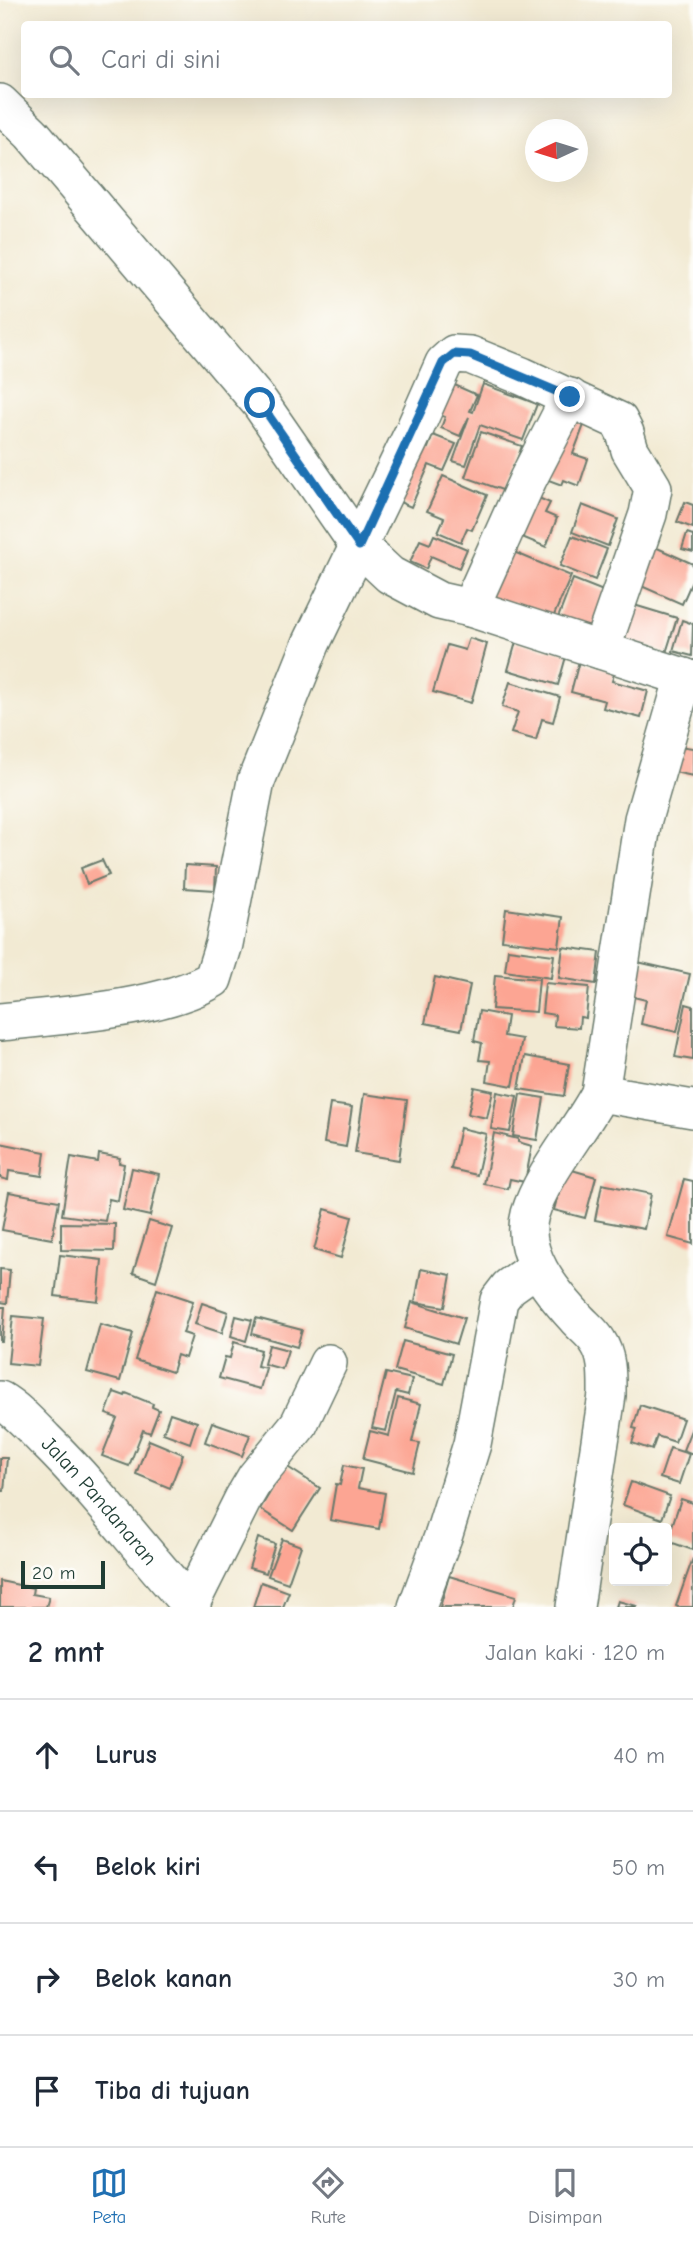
<!DOCTYPE html>
<html lang="id">
<meta charset="utf-8">
<style>
:root{--surface:#fff;--page:#f2f2f3;--text:#1f2937;--muted:#747a83;--line:#e0e1e3;--accent:#1f6fb2}
body{margin:0;font-family:"Comic Neue",sans-serif;background:var(--page);color:var(--text)}
.controls{position:absolute;right:21px;bottom:21px;display:grid;overflow:hidden;border-radius:7px;box-shadow:0 7px 28px #0002}
.controls button{width:63px;height:63px;display:grid;place-items:center;padding:0;border:0;border-bottom:2px solid var(--line);background:var(--surface);color:var(--text);font:35px sans-serif}
.compass{position:absolute;left:525px;top:119px;width:63px;height:63px;border-radius:50%;background:var(--surface);box-shadow:0 7px 28px #0002;rotate:266deg}
.scale{position:absolute;left:21px;bottom:18px;width:84px;box-sizing:border-box;padding-left:7px;border:4px solid #1f3d34;border-top:0;font-size:19px;line-height:24px;white-space:nowrap;color:#1f3d34;-webkit-text-stroke:5px #fdfcf7;paint-order:stroke}
.stop{position:absolute;width:21px;height:21px;margin:-16px;border:5px solid #1f6fb2;border-radius:50%;background:#fff}
.stop.end{background:#1f6fb2;border-color:#fff;box-shadow:0 2px 7px #0008}
.list{margin:0;padding:0;list-style:none}
h2{display:flex;justify-content:space-between;align-items:center;height:91px;margin:0;padding:0 28px;font-size:30px}
h2 small{font-size:23px;font-weight:400;color:var(--muted)}
.list li{display:grid;grid-template-columns:46px 1fr auto;gap:21px;align-items:center;box-sizing:border-box;height:112px;padding:0 28px;border-top:2px solid var(--line)}
.list b{display:block;font-size:26px;white-space:nowrap}
.list em{font-size:23px;font-style:normal;color:var(--muted)}
.icon{flex:none;width:38px;height:38px;fill:none;stroke:currentColor;stroke-width:2;stroke-linecap:round;stroke-linejoin:round}
.map{position:relative;flex:none;width:693px;height:1607px;overflow:hidden}
.search{position:absolute;background:var(--surface);box-shadow:0 7px 28px #0002;left:21px;right:21px;top:21px;height:77px;display:flex;align-items:center;gap:18px;box-sizing:border-box;padding:0 24px;border-radius:7px;color:var(--muted);font-size:26px}
.sheet{height:539px;background:var(--surface)}
nav{display:flex;justify-content:space-around;align-items:center;box-sizing:border-box;height:98px;border-top:2px solid var(--line);background:var(--surface);font-size:19px;color:var(--muted)}
nav a{display:grid;justify-items:center;gap:4px}
nav .on{color:var(--accent)}
.map>svg:first-child{display:block}
</style>
<div class="map">
<svg width="693" height="1607" viewBox="0 0 693 1607">
<rect width="100%" height="100%" fill="#fdfcf7"/>
<filter id="ink" filterUnits="userSpaceOnUse"><feTurbulence type="fractalNoise" baseFrequency=".0143" numOctaves="2"/><feDisplacementMap in="SourceGraphic" scale="14" xChannelSelector="R" yChannelSelector="G"/><feConvolveMatrix kernelMatrix="1 2 1 2 8 2 1 2 1" color-interpolation-filters="sRGB"/></filter>
<filter id="wash" filterUnits="userSpaceOnUse"><feTurbulence type="fractalNoise" baseFrequency=".00686" numOctaves="4" result="noise"/><feDisplacementMap in="SourceGraphic" scale="28" xChannelSelector="R" yChannelSelector="G"/><feGaussianBlur stdDeviation="1.57" result="paint"/><feColorMatrix in="noise" values="0 0 0 0 0 0 0 0 0 0 0 0 0 0 0 0 0 1.4 0 .05"/><feComposite in="paint" operator="in"/></filter>
<g filter="url(#wash)">
<rect width="100%" height="100%" fill="#f2ead3"/>
<g id="blocks">
<g fill="#fca593">
<polygon points="439,378 477,395 470,411 473,412 483,384 537,404 523,440 480,425 466,465 453,461 469,417 460,436 441,428 445,417 426,409"/>
<polygon points="567,410 587,417 573,454 588,459 579,486 564,480 562,485 543,478"/>
<polygon points="481,432 522,446 505,491 465,477"/>
<polygon points="433,435 456,444 444,471 429,465 411,507 388,497 412,441 428,448"/>
<polygon points="443,476 487,495 472,530 467,528 461,542 438,532 444,518 427,511"/>
<polygon points="532,495 550,503 545,513 557,518 546,547 510,532"/>
<polygon points="685,502 693,505 693,528 677,522"/>
<polygon points="582,505 618,519 608,546 572,532"/>
<polygon points="687,533 693,535 693,552 682,549"/>
<polygon points="434,535 467,549 459,568 431,556 426,569 410,562 420,540 430,544"/>
<polygon points="572,536 607,549 595,580 560,566"/>
<polygon points="502,547 571,576 552,620 511,602 507,614 487,605"/>
<polygon points="655,547 693,564 693,579 682,604 639,585"/>
<polygon points="573,579 616,596 601,635 558,618"/>
<polygon points="634,605 677,618 666,653 623,639"/>
<polygon points="682,620 693,624 692,656 673,651"/>
<polygon points="469,638 487,644 471,703 433,692 447,645 465,650"/>
<polygon points="516,642 567,653 558,685 508,670"/>
<polygon points="579,661 615,671 612,681 648,691 641,718 603,708 605,701 571,692"/>
<polygon points="510,682 560,697 553,722 542,719 536,740 511,733 518,712 502,707"/>
<polygon points="679,746 693,748 693,776 674,772"/>
<polygon points="102,860 109,875 87,884 81,868"/>
<polygon points="185,865 216,867 215,890 184,888"/>
<polygon points="506,909 563,917 559,947 502,940"/>
<polygon points="563,947 600,952 596,984 559,978"/>
<polygon points="508,949 554,955 551,978 505,971"/>
<polygon points="629,960 690,974 677,1032 641,1024 646,1000 621,994"/>
<polygon points="495,975 539,979 536,1012 492,1009"/>
<polygon points="435,977 470,985 461,1030 425,1023"/>
<polygon points="545,983 589,987 586,1018 580,1017 579,1028 554,1026 555,1015 542,1013"/>
<polygon points="686,1004 693,1006 693,1060 675,1057"/>
<polygon points="479,1011 507,1016 504,1036 522,1039 513,1086 487,1081 490,1061 479,1060 482,1043 474,1041"/>
<polygon points="525,1056 569,1064 564,1096 519,1089"/>
<polygon points="474,1087 493,1091 487,1118 468,1114"/>
<polygon points="497,1092 517,1096 510,1132 491,1129"/>
<polygon points="364,1094 407,1100 399,1160 355,1153"/>
<polygon points="520,1094 544,1098 537,1140 513,1136"/>
<polygon points="330,1104 352,1107 346,1147 324,1143"/>
<polygon points="460,1128 486,1134 477,1175 451,1169"/>
<polygon points="494,1133 518,1139 518,1142 532,1146 525,1182 510,1179 508,1189 484,1184"/>
<polygon points="0,1143 45,1152 42,1176 9,1171 8,1180 0,1178"/>
<polygon points="99,1154 120,1158 119,1163 124,1164 118,1201 109,1199 105,1221 62,1215 71,1157 98,1162"/>
<polygon points="132,1168 159,1174 150,1216 123,1210"/>
<polygon points="565,1168 596,1177 585,1218 554,1210"/>
<polygon points="684,1179 693,1181 693,1244 668,1237"/>
<polygon points="602,1184 651,1194 644,1229 595,1220"/>
<polygon points="9,1192 59,1201 52,1239 2,1230"/>
<polygon points="325,1209 352,1217 341,1258 314,1250"/>
<polygon points="149,1221 172,1228 156,1281 133,1273"/>
<polygon points="61,1223 115,1224 114,1251 61,1250"/>
<polygon points="60,1255 102,1260 98,1301 55,1296"/>
<polygon points="0,1269 10,1270 7,1303 0,1302"/>
<polygon points="421,1269 451,1275 445,1307 415,1302"/>
<polygon points="157,1289 193,1301 183,1333 192,1336 185,1358 177,1355 172,1372 135,1360"/>
<polygon points="412,1302 464,1318 456,1344 405,1328"/>
<polygon points="202,1303 228,1312 222,1333 195,1324"/>
<polygon points="0,1307 5,1307 2,1341 0,1341"/>
<polygon points="13,1316 44,1319 38,1366 8,1363"/>
<polygon points="236,1316 252,1320 246,1341 231,1336"/>
<polygon points="256,1318 302,1330 297,1347 252,1334"/>
<polygon points="100,1324 133,1333 120,1381 87,1372"/>
<polygon points="403,1341 452,1354 444,1384 395,1370"/>
<polygon points="234,1342 261,1350 257,1366 266,1368 260,1389 219,1378 225,1357 230,1358"/>
<polygon points="269,1345 288,1350 282,1369 264,1364"/>
<polygon points="386,1373 412,1379 408,1395 396,1392 386,1431 372,1428"/>
<polygon points="114,1392 125,1396 126,1393 153,1404 152,1407 159,1410 150,1433 143,1430 129,1466 102,1456 117,1418 106,1414"/>
<polygon points="398,1398 421,1404 412,1442 420,1443 413,1472 363,1459 370,1431 389,1436"/>
<polygon points="640,1405 683,1419 675,1442 657,1436 652,1450 632,1443 637,1429 633,1428"/>
<polygon points="170,1413 197,1422 190,1443 163,1433"/>
<polygon points="212,1422 250,1435 242,1456 205,1442"/>
<polygon points="693,1425 693,1454 683,1450"/>
<polygon points="149,1440 183,1454 170,1488 136,1474"/>
<polygon points="670,1448 689,1454 679,1484 660,1478"/>
<polygon points="0,1458 7,1458 4,1491 0,1491"/>
<polygon points="344,1465 362,1469 358,1488 385,1493 379,1529 330,1520 336,1484 340,1485"/>
<polygon points="286,1466 320,1488 293,1530 260,1509"/>
<polygon points="631,1482 670,1496 662,1519 623,1505"/>
<polygon points="681,1499 693,1503 693,1550 667,1541"/>
<polygon points="258,1538 275,1544 266,1573 249,1568"/>
<polygon points="282,1539 301,1546 288,1583 268,1576"/>
<polygon points="693,1558 693,1607 678,1607 676,1606"/>
<polygon points="449,1576 516,1596 513,1607 440,1607"/>
<polygon points="0,1581 33,1588 32,1594 49,1597 46,1607 0,1607"/>
<polygon points="261,1582 289,1592 283,1607 253,1607"/>
<polygon points="618,1601 637,1606 636,1607 616,1607"/>
</g>
</g>
</g>
<g filter="url(#ink)">
<use href="#blocks" fill-opacity="0" stroke="#697a6c" stroke-width="2"/>
<g fill="none" stroke-linecap="round" stroke-linejoin="round">
<g stroke="#697a6c" stroke-width="40">
<g id="minor">
<polyline points="0,103 32,134 260,403 359,546 390,575 439,601 470,608 693,680"/>
<polyline points="470,608 528,479 570,397"/>
<path d="M 0,1022 C 59,1016 164,1009 213,979 L 224,944 L 256,781 L 311,644 L 413,433 L 444,363 L 454,354 L 470,355 L 522,376 L 619,421 L 625,433 L 630,450 L 653,488 L 648,514 L 601,650"/>
<polyline points="600,1093 643,819 684,677"/>
<path id="s1" d="M 0,1400 C 17,1410 31,1426 45,1440 C 98,1492 142,1552 192,1607"/>
<polyline points="190,1605 243,1499 256,1477 299,1424 328,1363"/>
<polyline points="417,1607 444,1534 472,1444 499,1300 509,1287 537,1267"/>
<path d="M 575,1607 L 607,1395 C 607,1377 608,1357 598,1342 C 593,1333 583,1326 576,1318 C 552,1292 519,1253 530,1214 C 542,1174 580,1131 600,1093 L 693,1109"/>
</g>
</g>
<use href="#minor" stroke="#fff" stroke-width="37"/>
</g>
</g>
<g fill="none" stroke-linecap="round" stroke-linejoin="round" filter="url(#ink)">
<polyline stroke="#1f6fb2" stroke-width="9" points="260,403 359,546 443,363 454,354 470,355 570,397"/>
</g>
<g text-anchor="middle" stroke-width="5" stroke-linejoin="round" paint-order="stroke">
<g font-size="21" fill="#1f3d34" stroke="#fdfcf7">
<text dy="7" stroke="none"><textPath href="#s1" startOffset="142">Jalan Pandanaran</textPath></text>
</g>
</g>
</svg>
<div class="controls">
<button><svg class="icon" aria-label="locate" viewBox="0 0 24 24"><circle cx="12" cy="12" r="6"/><path d="M12 2v4M12 18v4M2 12h4M18 12h4"/></svg></button>
</div>
<svg class="compass" viewBox="-18 -18 36 36"><path d="M0-13l5 13h-10z" fill="#e53935"/><path d="M0 13l5-13h-10z" fill="#747a83"/></svg>
<div class="scale">20 m</div>
<div class="stop" style="left:260px;top:403px"></div>
<div class="stop end" style="left:570px;top:397px"></div>
<div class="search"><svg class="icon" aria-label="search" viewBox="0 0 24 24"><circle cx="10" cy="10" r="6"/><path d="M15 15l6 6"/></svg>Cari di sini</div>
</div>
<section class="sheet">
<h2>2 mnt<small>Jalan kaki · 120 m</small></h2>
<ul class="list">
<li><svg class="icon" aria-label="ahead" viewBox="0 0 24 24"><path d="M12 20V5M6 11l6-6 6 6"/></svg><div><b>Lurus</b></div><em>40 m</em></li>
<li><svg class="icon" aria-label="left" viewBox="0 0 24 24"><path d="M17 20v-9H6M10 6l-5 5 5 5"/></svg><div><b>Belok kiri</b></div><em>50 m</em></li>
<li><svg class="icon" aria-label="right" viewBox="0 0 24 24"><path d="M7 20v-9h11M14 6l5 5-5 5"/></svg><div><b>Belok kanan</b></div><em>30 m</em></li>
<li><svg class="icon" aria-label="arrive" viewBox="0 0 24 24"><path d="M6 21V4h12l-3 4 3 4H6"/></svg><div><b>Tiba di tujuan</b></div></li>
</ul>
</section>
<nav>
<a class="on"><svg class="icon" aria-label="map" viewBox="0 0 24 24"><path d="M3 6l6-2 6 2 6-2v14l-6 2-6-2-6 2zM9 4v14M15 6v14"/></svg>Peta</a>
<a><svg class="icon" aria-label="directions" viewBox="0 0 24 24"><path d="M12 3l9 9-9 9-9-9zM9 14v-3h6M13 9l2 2-2 2"/></svg>Rute</a>
<a><svg class="icon" aria-label="saved" viewBox="0 0 24 24"><path d="M7 4h10v16l-5-4-5 4z"/></svg>Disimpan</a>
</nav>
